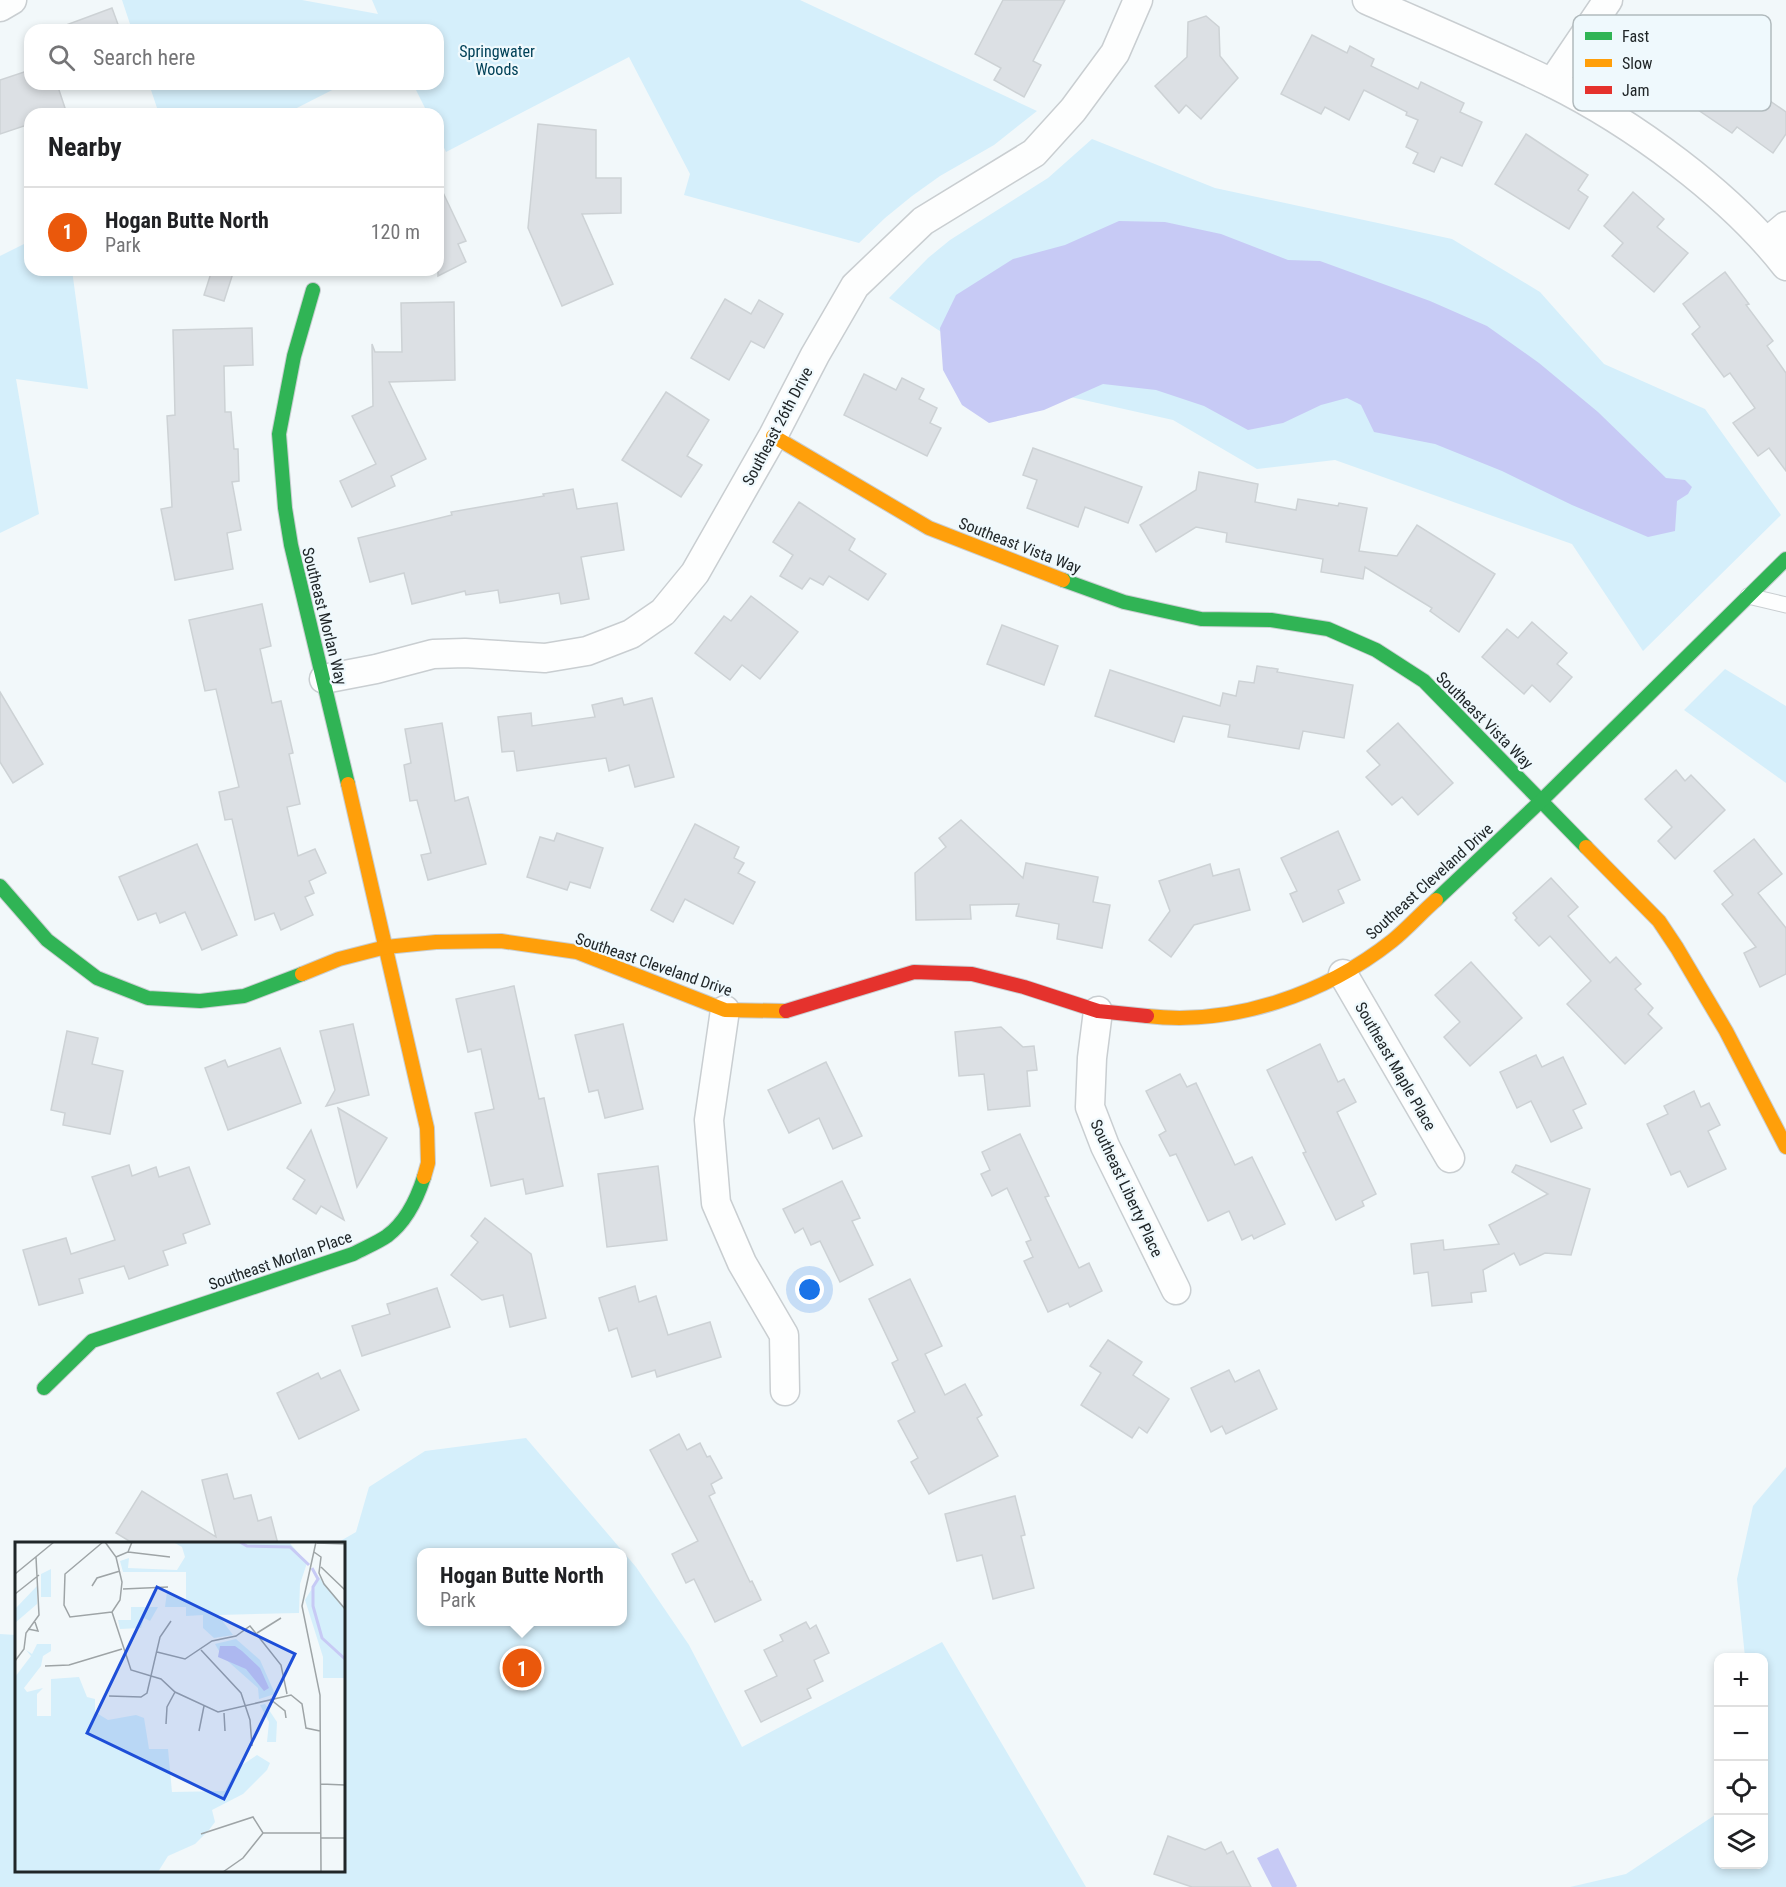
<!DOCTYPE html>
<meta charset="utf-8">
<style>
:root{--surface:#fff;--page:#f2f2f2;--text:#202124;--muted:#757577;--line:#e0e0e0;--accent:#ea580c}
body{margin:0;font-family:"Roboto Condensed",sans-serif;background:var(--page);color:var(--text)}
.controls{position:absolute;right:18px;bottom:18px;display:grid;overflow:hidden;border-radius:12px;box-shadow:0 3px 9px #0003}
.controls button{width:54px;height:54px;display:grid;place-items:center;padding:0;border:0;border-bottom:2px solid var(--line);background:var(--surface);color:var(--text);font:30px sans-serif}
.you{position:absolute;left:810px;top:1290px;width:21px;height:21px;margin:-15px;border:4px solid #fff;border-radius:50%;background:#1a73e8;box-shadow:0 0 0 9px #1a73e833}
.badge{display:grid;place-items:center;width:39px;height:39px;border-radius:50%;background:var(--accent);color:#fff;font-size:20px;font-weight:700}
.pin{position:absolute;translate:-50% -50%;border:3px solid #fff;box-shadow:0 2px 6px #0006}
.popup{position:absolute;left:417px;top:1548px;width:210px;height:78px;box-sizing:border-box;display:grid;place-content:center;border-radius:12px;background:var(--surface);filter:drop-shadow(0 2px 4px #0005);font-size:20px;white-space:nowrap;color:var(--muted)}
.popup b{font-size:22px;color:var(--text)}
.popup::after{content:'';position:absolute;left:50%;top:100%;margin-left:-12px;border:12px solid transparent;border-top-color:var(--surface)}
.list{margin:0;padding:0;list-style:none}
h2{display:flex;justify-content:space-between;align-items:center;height:78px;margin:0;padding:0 24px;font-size:26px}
h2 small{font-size:20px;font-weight:400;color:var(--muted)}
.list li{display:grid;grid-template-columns:39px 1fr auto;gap:18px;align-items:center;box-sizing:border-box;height:90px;padding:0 24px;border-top:2px solid var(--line)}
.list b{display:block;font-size:22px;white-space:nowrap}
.list p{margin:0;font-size:20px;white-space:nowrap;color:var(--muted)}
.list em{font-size:20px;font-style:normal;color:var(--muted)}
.icon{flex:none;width:33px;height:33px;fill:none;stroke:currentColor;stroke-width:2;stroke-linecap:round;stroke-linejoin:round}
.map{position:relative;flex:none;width:1786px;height:1887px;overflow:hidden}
.search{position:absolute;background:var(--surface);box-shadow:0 3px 9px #0003;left:24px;top:24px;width:420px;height:66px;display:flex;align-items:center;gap:15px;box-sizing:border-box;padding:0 21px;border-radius:18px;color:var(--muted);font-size:22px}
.panel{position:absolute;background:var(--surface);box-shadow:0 3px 9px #0003;left:24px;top:108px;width:420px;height:168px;border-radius:18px}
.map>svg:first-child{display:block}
</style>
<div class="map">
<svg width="1786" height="1887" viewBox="0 0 1786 1887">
<rect width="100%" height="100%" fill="#f2f8fa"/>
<g fill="#d5effb" fill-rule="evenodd">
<polygon points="122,0 302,0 378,14 372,0 800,0 1037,111 994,145 940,176 912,196 885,218 859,243 684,195 690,174 629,57 446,152 438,135 438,114 428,114 413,84 438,84 438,30 132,30"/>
<polygon points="149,84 344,84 285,114 159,114"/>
<polygon points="1092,139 1215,188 1452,239 1540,292 1604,364 1705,409 1781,515 1643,651 1572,544 1335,460 1257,469 1173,420 1026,387 889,298 928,258 950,240 1048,178"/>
<polygon points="30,241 30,270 72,270 88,389 16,379 39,514 0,533 0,256"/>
<polygon points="1725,669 1786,706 1786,783 1684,710"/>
<path d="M 526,1438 L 636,1567 L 689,1645 L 742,1747 L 942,1642 L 1086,1887 L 0,1887 L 0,1634 L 16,1635 L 16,1870 L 344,1870 L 344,1544 L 337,1543 L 356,1532 L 369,1487 L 425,1451 ZM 422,1552 L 622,1552 L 622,1622 L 422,1622 Z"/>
<polygon points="1786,1467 1786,1887 1570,1887 1626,1874 1718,1813 1718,1864 1764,1864 1764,1658 1745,1657 1737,1579 1753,1506"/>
</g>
<g fill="#c7caf5">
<polygon points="1119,221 1165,222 1221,234 1288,260 1320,261 1430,301 1487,326 1539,363 1598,412 1666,478 1685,480 1692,487 1688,494 1677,501 1675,531 1648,537 1572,505 1502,471 1435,444 1374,432 1361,405 1347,398 1321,405 1283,423 1248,430 1204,406 1156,390 1103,384 1044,410 989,423 962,405 943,370 940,328 956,295 1013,259 1065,245"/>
<polygon points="1278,1848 1297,1886 1296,1887 1272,1887 1257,1858"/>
</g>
<g fill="#dce0e4" stroke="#cdd2d5" stroke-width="1.5">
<polygon points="1003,0 1065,0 1033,61 1041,65 1024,97 994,80 1001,68 975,54"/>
<polygon points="112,8 120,30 58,30 58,28"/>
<polygon points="1206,16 1219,27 1220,56 1238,78 1201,119 1186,105 1179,113 1155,86 1187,57 1188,22"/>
<polygon points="1683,21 1729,53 1727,55 1735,61 1727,71 1786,112 1786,134 1773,153 1737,127 1732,133 1685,101 1693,90 1642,53 1663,24 1675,32"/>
<polygon points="1312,35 1347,53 1350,46 1374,59 1371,66 1418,89 1421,82 1464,103 1460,112 1482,122 1462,166 1441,157 1434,172 1413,163 1418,153 1406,147 1418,120 1406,115 1407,112 1364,90 1349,120 1325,107 1321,114 1281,94"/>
<polygon points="30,70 30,84 57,84 67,114 30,114 30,124 0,134 0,80"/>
<polygon points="538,124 596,130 596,178 621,178 621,213 582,214 613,284 562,306 528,228"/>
<polygon points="1526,134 1588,175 1578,190 1588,197 1569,229 1495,184"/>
<polygon points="438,182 466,241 458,244 466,262 438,276"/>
<polygon points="1633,192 1664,219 1657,227 1688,253 1654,292 1612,256 1623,243 1604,226"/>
<polygon points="212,270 234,270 224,301 204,295"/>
<polygon points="1725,272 1749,304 1746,305 1773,341 1767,346 1786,373 1786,471 1769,448 1758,456 1733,423 1755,408 1730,373 1724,377 1692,334 1700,327 1683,304"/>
<polygon points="725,299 751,314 759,300 783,314 764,348 751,341 729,380 691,358"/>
<polygon points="454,302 455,380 389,382 426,459 391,476 395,486 352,507 340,481 376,464 352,416 373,406 372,344 375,352 402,352 401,303"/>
<polygon points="252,328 253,365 224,366 225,412 231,412 234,449 238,449 239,481 232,482 241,530 227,533 233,569 175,580 161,509 172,507 167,416 175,415 173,330"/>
<polygon points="864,374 896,390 902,378 924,389 919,399 937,408 930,423 941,428 927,456 844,415"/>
<polygon points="666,392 709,420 687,456 702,465 681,497 622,460"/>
<polygon points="1033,448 1142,487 1128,523 1085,507 1078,527 1027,508 1037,480 1023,475"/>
<polygon points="1199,472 1258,484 1255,502 1296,510 1298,499 1338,506 1339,503 1367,508 1359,551 1397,556 1417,525 1495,574 1459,632 1430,611 1432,608 1365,567 1363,579 1321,572 1323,559 1226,542 1227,533 1196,527 1156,552 1140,525 1196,490"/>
<polygon points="573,489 577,509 617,503 624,550 581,557 589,599 561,604 559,593 500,603 498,590 466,595 465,591 412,604 404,573 370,582 358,538 452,515 451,512 544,496 543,494"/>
<polygon points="799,502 855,539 849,550 886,574 868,600 829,576 823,585 810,578 802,589 780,576 793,555 773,542"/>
<polygon points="751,596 798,632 760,679 742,665 730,680 695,653 724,616 731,621"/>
<polygon points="262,604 271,646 260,649 272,703 281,701 293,753 289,754 300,804 287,807 298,856 315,849 326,873 309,881 314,893 305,897 313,915 281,930 274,913 255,920 232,819 225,820 219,792 239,787 216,689 205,691 189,620"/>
<polygon points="1532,622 1567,653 1557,664 1572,677 1550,702 1532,685 1524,694 1482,657 1507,629 1518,638"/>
<polygon points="1002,625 1058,646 1044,685 987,664"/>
<polygon points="1257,666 1278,669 1277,672 1353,685 1344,738 1303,731 1299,749 1228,737 1230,725 1183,716 1174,742 1095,716 1110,670 1220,706 1223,693 1236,696 1239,681 1254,683"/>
<polygon points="0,692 43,764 13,783 0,762"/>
<polygon points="622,698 624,705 652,698 674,777 635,787 629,765 609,771 606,758 517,771 514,751 502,752 498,717 531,713 532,726 595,717 592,705"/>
<polygon points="442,723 455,801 468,797 486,864 428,880 421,855 431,853 417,800 410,801 404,765 411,763 405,729"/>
<polygon points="1398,723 1453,783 1418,815 1402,797 1392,805 1366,777 1380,765 1367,751"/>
<polygon points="1676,770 1685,781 1691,775 1725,810 1675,859 1658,841 1672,827 1645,799"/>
<polygon points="961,820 1023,878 1026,863 1098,877 1093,902 1110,905 1102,948 1057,939 1059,924 1016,916 1019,904 970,905 971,919 916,920 915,873 946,847 939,838"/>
<polygon points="695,824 739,847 734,858 744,863 738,873 755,882 733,924 685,899 673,922 651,910"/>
<polygon points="1338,831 1360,880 1338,890 1344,903 1303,922 1290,894 1297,891 1281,858"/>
<polygon points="557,833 603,848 590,888 570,882 567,890 527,877 540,837 554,841"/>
<polygon points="1754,839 1782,874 1758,893 1786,928 1786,974 1760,987 1744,953 1756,947 1722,904 1733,895 1714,871"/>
<polygon points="197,844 237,935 202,950 185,912 160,923 156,913 138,920 119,877"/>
<polygon points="1210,864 1213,876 1239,869 1250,910 1194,925 1171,957 1149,940 1170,911 1159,881"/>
<polygon points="1551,878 1578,907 1568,916 1610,963 1616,957 1641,984 1635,989 1653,1008 1648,1014 1662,1028 1625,1064 1567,1004 1591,981 1550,936 1539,946 1515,920 1517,918 1513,913"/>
<polygon points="1471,962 1522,1018 1470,1066 1444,1037 1460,1022 1435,995"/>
<polygon points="514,986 539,1099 544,1098 563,1186 526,1194 523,1179 491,1186 475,1113 494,1109 481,1049 468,1052 456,999"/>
<polygon points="353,1024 369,1095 326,1106 335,1090 320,1031"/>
<polygon points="623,1024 643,1109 605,1118 598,1090 589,1092 575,1035"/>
<polygon points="1001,1027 1023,1047 1034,1046 1037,1070 1027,1071 1030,1106 988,1110 984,1074 959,1076 955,1032"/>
<polygon points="67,1031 98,1038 92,1064 123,1071 110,1134 63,1125 65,1113 51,1110"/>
<polygon points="1320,1044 1338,1082 1344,1079 1356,1102 1337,1112 1376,1194 1362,1201 1364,1206 1336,1220 1303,1153 1306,1152 1267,1070"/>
<polygon points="280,1048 301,1103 228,1130 205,1068 225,1060 228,1067"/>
<polygon points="1536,1055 1542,1067 1563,1057 1586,1104 1573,1110 1582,1128 1551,1142 1531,1101 1517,1108 1500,1072"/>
<polygon points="826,1062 862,1136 833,1149 819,1118 789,1133 768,1090"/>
<polygon points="1180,1074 1187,1087 1196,1083 1235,1165 1252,1157 1285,1224 1254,1239 1252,1235 1242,1240 1229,1211 1208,1221 1176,1154 1170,1156 1159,1135 1166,1131 1146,1091"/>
<polygon points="1694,1091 1701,1107 1709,1103 1720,1125 1708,1131 1726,1169 1688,1187 1680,1171 1671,1175 1647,1124 1668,1114 1664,1106"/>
<polygon points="338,1108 387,1138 357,1187"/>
<polygon points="311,1130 320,1155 344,1220 321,1206 316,1214 293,1199 305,1180 287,1168"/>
<polygon points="1020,1134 1049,1196 1045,1197 1079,1268 1089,1263 1102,1291 1070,1307 1068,1303 1048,1312 1024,1261 1033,1257 1026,1242 1031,1240 1007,1188 992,1196 981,1174 990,1170 982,1152"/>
<polygon points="129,1165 132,1176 156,1167 159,1177 189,1167 210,1224 183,1234 186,1243 163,1251 168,1265 129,1279 124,1266 79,1279 83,1293 39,1305 23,1250 66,1238 71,1254 115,1240 92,1177"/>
<polygon points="1516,1165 1590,1189 1571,1255 1545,1253 1520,1265 1514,1253 1483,1270 1486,1291 1471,1293 1472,1302 1432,1306 1428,1272 1414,1274 1411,1244 1443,1240 1444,1250 1499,1244 1489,1225 1548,1194 1512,1172"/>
<polygon points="658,1166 667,1240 607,1247 598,1174"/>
<polygon points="842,1181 860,1218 852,1221 873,1265 840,1282 820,1241 811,1245 803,1228 795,1233 783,1209"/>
<polygon points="485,1218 531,1254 546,1318 510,1327 503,1295 482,1300 451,1275 478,1242 471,1236"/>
<polygon points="910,1279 942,1346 925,1354 945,1395 965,1384 982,1415 977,1418 998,1456 929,1494 911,1462 918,1458 898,1421 915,1412 892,1363 898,1360 869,1299"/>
<polygon points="635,1286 639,1302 656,1296 668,1335 710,1322 721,1357 657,1377 655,1370 632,1377 617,1328 609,1331 599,1298"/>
<polygon points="437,1288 450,1327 362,1356 352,1326 390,1314 387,1304"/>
<polygon points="1108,1340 1142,1362 1133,1375 1169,1399 1147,1433 1139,1427 1132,1438 1081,1405 1101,1373 1090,1366"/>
<polygon points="340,1370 359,1410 299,1439 277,1393 318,1373 321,1379"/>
<polygon points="1229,1370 1235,1382 1259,1370 1277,1409 1226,1434 1222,1426 1211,1432 1191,1388"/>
<polygon points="679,1434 687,1450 700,1443 707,1457 710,1456 722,1478 711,1484 715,1493 709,1496 750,1582 752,1581 761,1600 715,1622 694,1579 686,1583 672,1554 698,1541 650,1450"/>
<polygon points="227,1474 234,1499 251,1495 258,1521 271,1517 278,1544 134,1544 116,1533 142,1491 216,1537 202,1480"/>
<polygon points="1015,1496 1025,1535 1021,1536 1034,1588 993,1599 982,1555 957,1561 945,1514"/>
<polygon points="806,1622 810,1629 816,1625 829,1653 814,1660 823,1681 807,1689 811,1698 761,1722 745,1691 777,1676 764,1650 783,1641 780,1635"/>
<polygon points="1168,1836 1205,1850 1221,1842 1227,1854 1233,1851 1251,1887 1192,1887 1154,1874"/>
</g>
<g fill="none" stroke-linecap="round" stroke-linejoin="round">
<g stroke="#c9ced1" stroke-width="17">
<polyline id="lane" points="1748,596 1786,605"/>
</g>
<g stroke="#c9ced1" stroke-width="31">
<g id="street">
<path d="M 1367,0 C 1428,27 1490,53 1550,82 C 1633,123 1730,194 1786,266"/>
<polyline points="0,7 12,0"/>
<polyline points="1552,83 1608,0"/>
<polyline points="1767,242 1786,226"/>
<polyline points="324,679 376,669 433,654 465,653 545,658 587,651 631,634 663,612 695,573 773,436 815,355 855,286 923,221 1034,153 1073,110 1115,53 1138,0"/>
<polyline points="1343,974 1450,1158"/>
<polyline points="725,1010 709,1120 716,1203 742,1263 784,1335 785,1391"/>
<polyline points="1098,1011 1092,1058 1090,1107 1105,1146 1176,1290"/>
</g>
</g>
<g stroke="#c9ced1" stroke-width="16">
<g id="fast">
<polyline points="313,290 294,356 279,434 285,508 291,545 348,784"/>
<polyline points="1063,580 1124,602 1201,619 1271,620 1328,629 1376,650 1424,681 1586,847"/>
<polyline points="0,886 47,940 97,978 148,998 200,1001 244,996 302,974"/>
<polyline points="1436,900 1542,800 1786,559"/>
<path d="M 44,1388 L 92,1341 L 353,1254 C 364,1248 377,1243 387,1236 C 406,1222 417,1199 424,1177"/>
</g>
</g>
<g stroke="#c9ced1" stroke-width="16">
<g id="slow">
<polyline points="773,436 929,528 1063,580"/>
<polyline points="348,784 427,1128 428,1163 424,1177"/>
<polyline points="1586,847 1659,921 1677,948 1726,1031 1786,1147"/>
<polyline points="302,974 339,959 386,947 436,942 501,941 577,952 725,1010 786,1011"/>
<path d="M 1147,1016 C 1233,1026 1325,994 1392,941 C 1407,929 1421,913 1436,900"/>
</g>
</g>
<g stroke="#c9ced1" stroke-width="16">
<polyline id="jam" points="786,1011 914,972 972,974 1024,987 1098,1011 1147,1016"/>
</g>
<use href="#lane" stroke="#fdfefe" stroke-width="15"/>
<use href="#street" stroke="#fdfefe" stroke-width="28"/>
<use href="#fast" stroke="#30b455" stroke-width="14"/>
<use href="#slow" stroke="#ff9f0a" stroke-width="14"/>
<use href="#jam" stroke="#e5322d" stroke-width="14"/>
</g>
<g text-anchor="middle" stroke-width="4.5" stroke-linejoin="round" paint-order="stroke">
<g font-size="16" fill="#004158" stroke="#eff9fd">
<text x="497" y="57">Springwater<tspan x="497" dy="18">Woods</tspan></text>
</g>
<g font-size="16" fill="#202628" stroke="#eff9fd">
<text transform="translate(777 426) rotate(-62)" y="6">Southeast 26th Drive</text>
<text transform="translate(1020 545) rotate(21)" y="6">Southeast Vista Way</text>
<text transform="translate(325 616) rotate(76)" y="6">Southeast Morlan Way</text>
<text transform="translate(1485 720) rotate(45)" y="6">Southeast Vista Way</text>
<text transform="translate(1429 881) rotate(-42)" y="6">Southeast Cleveland Drive</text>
<text transform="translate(654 964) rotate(19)" y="6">Southeast Cleveland Drive</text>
<text transform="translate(1396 1066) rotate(60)" y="6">Southeast Maple Place</text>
<text transform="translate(1127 1188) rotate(65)" y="6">Southeast Liberty Place</text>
<text transform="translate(280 1260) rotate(-19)" y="6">Southeast Morlan Place</text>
</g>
</g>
<g transform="translate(15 1542)">
<rect width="330" height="330" fill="#f2f8fa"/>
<path d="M 158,0 L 274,0 L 292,21 L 285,42 L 284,71 L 203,73 L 218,93 L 199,96 L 188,86 L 188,73 L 171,74 L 171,65 L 150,65 L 152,50 L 171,60 L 171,30 L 108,30 L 105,19 L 114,16 L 113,26 L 162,28 L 170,15 L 167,5 ZM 36,27 L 36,55 L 26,55 L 26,32 ZM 304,35 L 330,66 L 330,136 L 308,136 L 308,115 L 290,58 ZM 22,44 L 22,62 L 0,81 L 0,67 ZM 116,65 L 143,65 L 135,79 L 129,76 L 126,86 L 105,87 L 103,78 L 116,78 ZM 221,97 L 245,118 L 260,152 L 244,157 L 243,146 L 207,114 L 200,102 ZM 22,102 L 36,102 L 36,109 L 28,114 L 26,124 L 9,146 L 12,150 L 28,146 L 22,152 L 22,174 L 36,174 L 36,137 L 64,135 L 72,155 L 80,157 L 80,170 L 93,178 L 121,173 L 129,176 L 134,207 L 153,207 L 157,250 L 210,249 L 221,227 L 242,213 L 255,221 L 252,228 L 228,252 L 197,268 L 200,280 L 194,288 L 180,302 L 153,314 L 143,330 L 0,330 L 0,135 L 16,114 L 11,108 L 17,112 ZM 250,162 L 262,180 L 261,200 L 252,200 L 254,180 L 245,163 Z" fill="#d5effb"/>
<path d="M 205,104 L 220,104 L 227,109 L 245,126 L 254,146 L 249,149 L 231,127 L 203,115 Z" fill="#c7caf5"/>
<path fill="none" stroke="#c7caf5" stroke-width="3" d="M 225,0 L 232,4 L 275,5 L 294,23M 297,26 L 303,37 L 298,45 L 298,64 L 307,96 L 330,117"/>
<path fill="none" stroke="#9ea4a6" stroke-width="1.5" d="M 88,0 L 50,32 L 49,63 L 55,75 L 97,70M 90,0 L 101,15 L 107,40 L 105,58 L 97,70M 301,0 L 287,64 L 305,153 L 306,330M 302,1 L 330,2M 113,10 L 155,15M 299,10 L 306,15 L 304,31 L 309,42 L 330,67M 101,15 L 113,10 L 117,0M 306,25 L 330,48M 0,32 L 39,0M 77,44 L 82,36 L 105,29M 108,47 L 153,45M 0,52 L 24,33M 97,70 L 116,128 L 146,137 L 160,150 L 203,170 L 276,153 L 287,162 L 291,186 L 305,189M 13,87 L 23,89 L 20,80M 242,91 L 266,76M 186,108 L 226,151 L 235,178 L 237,204M 142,110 L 170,117 L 197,99 L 221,94 L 235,84 L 266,123 L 272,152M 0,119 L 9,107 L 11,91 L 24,73 L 21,15M 30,124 L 54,123 L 107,107M 94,154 L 126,155 L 132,151 L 145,95 L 156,79M 255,157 L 270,169 L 271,176M 209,171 L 210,189M 151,182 L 152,165 L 160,150M 184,189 L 189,164M 306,242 L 330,243M 186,292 L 238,275 L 248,291 L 306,291M 306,296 L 330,296M 208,330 L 228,316 L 248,291"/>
<path fill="#1d4ed8" fill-opacity="0.15" stroke="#1d4ed8" stroke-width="3" d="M 142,45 L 280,112 L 209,257 L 72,191 Z"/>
<rect width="330" height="330" fill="none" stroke="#202628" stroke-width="3"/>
</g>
<rect x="1573" y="15" width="198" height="96" rx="9" fill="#eff9fd" stroke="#b1babd" stroke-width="1.5"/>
<rect x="1585" y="32" width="27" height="8" fill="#30b455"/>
<rect x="1585" y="59" width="27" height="8" fill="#ff9f0a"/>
<rect x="1585" y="86" width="27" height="8" fill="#e5322d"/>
<g font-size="16" fill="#202628">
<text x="1622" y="42">Fast</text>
<text x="1622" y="69">Slow</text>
<text x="1622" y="96">Jam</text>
</g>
</svg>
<div class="controls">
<button>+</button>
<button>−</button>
<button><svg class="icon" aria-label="locate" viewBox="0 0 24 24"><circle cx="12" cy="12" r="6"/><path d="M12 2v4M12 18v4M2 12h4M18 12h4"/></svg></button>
<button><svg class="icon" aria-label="layers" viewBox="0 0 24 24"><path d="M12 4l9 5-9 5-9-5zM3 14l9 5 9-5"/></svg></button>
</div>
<div class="you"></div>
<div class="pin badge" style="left:522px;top:1668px">1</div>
<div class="popup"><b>Hogan Butte North</b>Park</div>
<div class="search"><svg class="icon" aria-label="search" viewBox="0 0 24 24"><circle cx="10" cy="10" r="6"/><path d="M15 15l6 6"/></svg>Search here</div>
<section class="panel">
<h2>Nearby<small></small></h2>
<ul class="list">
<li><span class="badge">1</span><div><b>Hogan Butte North</b><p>Park</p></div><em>120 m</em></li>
</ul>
</section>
</div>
